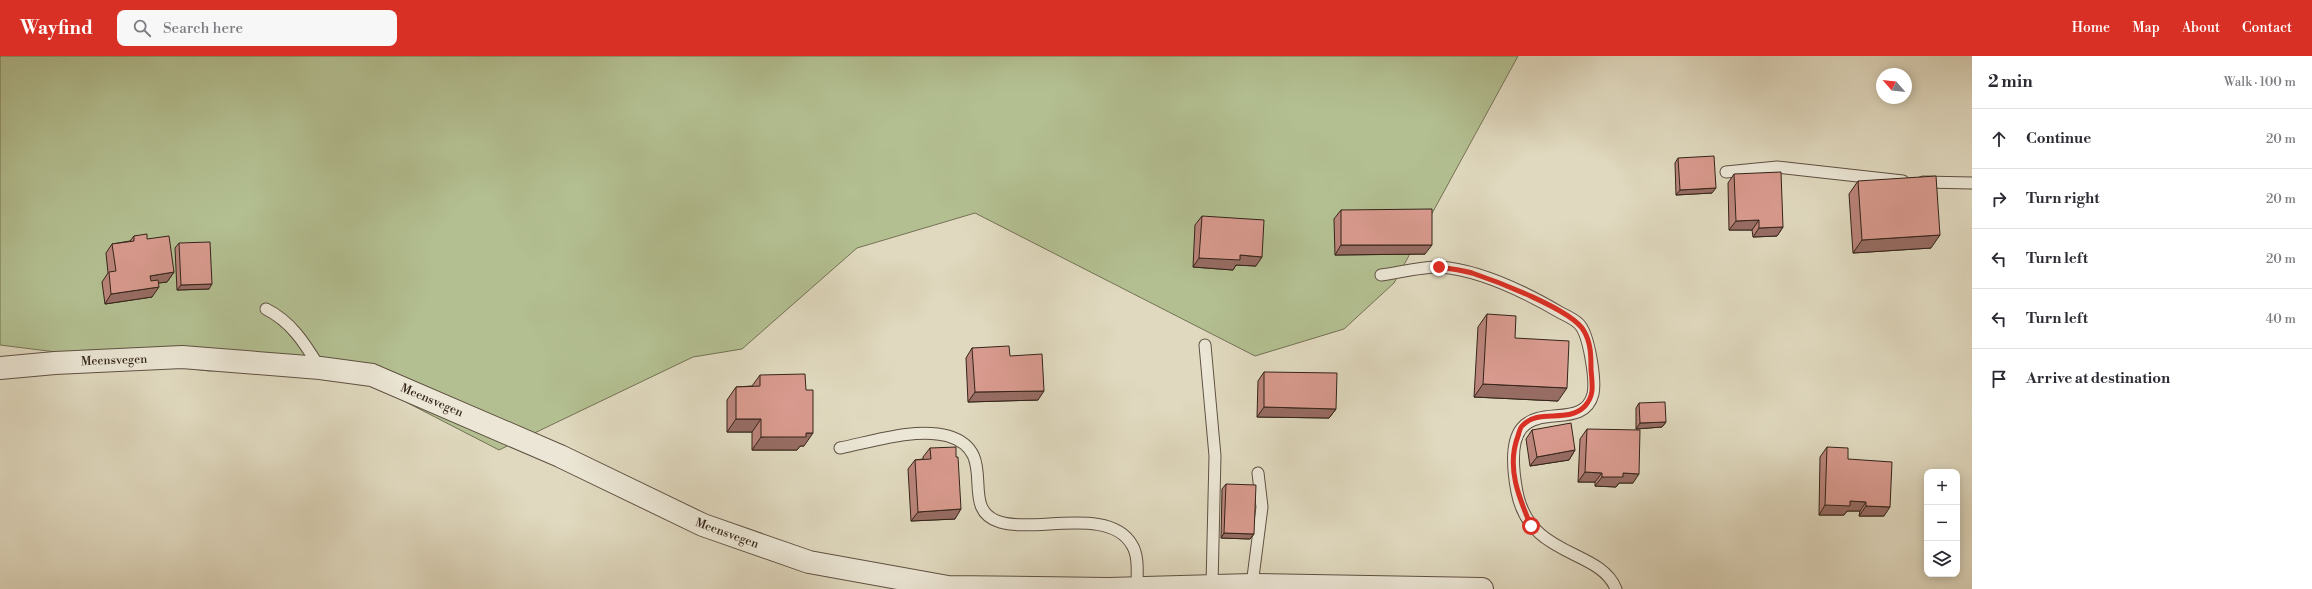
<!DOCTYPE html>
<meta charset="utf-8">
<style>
:root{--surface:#fff;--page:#f7f7f7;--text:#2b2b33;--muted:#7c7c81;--line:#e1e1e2;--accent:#d93025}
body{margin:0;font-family:"Libre Bodoni",serif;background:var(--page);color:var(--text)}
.controls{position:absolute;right:12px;bottom:12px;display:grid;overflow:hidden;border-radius:8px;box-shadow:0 2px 10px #0003}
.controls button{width:36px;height:36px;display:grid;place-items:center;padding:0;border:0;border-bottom:1px solid var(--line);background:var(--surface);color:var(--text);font:20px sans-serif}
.compass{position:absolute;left:1876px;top:12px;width:36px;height:36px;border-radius:50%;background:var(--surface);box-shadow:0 2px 10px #0003;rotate:298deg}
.stop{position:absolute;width:12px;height:12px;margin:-9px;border:3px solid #d93025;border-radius:50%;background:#fff}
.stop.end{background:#d93025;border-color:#fff;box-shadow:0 1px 4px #0008}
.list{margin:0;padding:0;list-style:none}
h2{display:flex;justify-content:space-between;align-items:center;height:52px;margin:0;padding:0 16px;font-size:17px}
h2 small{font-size:13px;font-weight:400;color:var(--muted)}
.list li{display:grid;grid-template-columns:26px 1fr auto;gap:12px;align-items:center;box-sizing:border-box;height:60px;padding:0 16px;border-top:1px solid var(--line)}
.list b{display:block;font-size:15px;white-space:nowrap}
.list em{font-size:13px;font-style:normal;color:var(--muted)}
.icon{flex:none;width:22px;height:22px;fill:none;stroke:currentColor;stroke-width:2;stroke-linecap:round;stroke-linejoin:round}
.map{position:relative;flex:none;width:1972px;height:533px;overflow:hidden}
header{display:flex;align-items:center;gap:24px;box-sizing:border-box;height:56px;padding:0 20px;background:var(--accent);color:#fff}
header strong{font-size:19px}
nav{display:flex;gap:22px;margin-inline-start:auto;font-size:14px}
.search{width:280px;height:36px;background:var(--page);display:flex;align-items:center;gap:10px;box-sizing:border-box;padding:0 14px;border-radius:8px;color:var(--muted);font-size:15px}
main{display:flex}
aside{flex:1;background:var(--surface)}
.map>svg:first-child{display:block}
</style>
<header>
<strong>Wayfind</strong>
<div class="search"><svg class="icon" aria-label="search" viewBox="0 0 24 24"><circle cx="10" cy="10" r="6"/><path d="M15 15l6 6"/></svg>Search here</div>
<nav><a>Home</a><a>Map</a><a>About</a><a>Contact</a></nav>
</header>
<main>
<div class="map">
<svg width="1972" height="533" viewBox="0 0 1972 533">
<rect width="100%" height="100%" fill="#e0d9bf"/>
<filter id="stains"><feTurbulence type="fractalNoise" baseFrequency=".005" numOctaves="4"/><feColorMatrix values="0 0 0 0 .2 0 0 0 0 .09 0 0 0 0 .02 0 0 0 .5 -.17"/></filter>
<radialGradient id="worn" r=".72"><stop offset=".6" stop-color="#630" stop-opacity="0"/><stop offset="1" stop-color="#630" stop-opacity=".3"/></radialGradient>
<polygon fill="#b3bf91" stroke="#747255" points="0,0 1518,0 1394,227 1344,273 1255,300 975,157 857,192 742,293 693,301 499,394 336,310 209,315 0,289"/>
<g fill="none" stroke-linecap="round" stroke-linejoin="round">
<g stroke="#5f5142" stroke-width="13">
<g id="service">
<polyline points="1726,116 1777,111 1903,125"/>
<polyline points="1923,126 1972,127"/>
<path d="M 1381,219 C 1398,217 1423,210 1440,211 C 1480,214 1527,237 1561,257 C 1567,260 1574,263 1579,268 C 1589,278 1596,324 1593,338 C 1581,387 1495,319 1517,436 C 1530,503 1600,492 1616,533"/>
<path d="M 266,253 C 292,266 305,288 320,312"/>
<polyline points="1205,289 1215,400 1212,529"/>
<path d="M 840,392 C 871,386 916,371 948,380 C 1002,396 956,453 1000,466 C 1035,477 1110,450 1132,489 C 1139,500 1137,518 1137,531"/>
<polyline points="1252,529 1262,451 1258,417"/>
</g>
</g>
<g stroke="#5f5142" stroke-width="24">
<polyline id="tertiary" points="0,312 55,307 182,301 320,312 372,319 560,400 703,469 809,506 948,531 1109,533 1252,529 1482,533"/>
</g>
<use href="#service" stroke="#ebe6d5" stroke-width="11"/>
<use href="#tertiary" stroke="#ebe6d5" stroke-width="22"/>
</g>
<g fill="#ba847a" stroke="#342419">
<polygon points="1678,102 1712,137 1676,139 1675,107"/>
<polygon points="1734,118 1783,171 1777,180 1753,181 1752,174 1729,174 1728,127"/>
<polygon points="1858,125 1931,192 1853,197 1849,138"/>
<polygon points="1341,154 1425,198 1335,199 1334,163"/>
<polygon points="1202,160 1256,210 1236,209 1233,214 1193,211 1195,169"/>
<polygon points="134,180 147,183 174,216 167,226 158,227 152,241 105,248 102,226 108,217 106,197 112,188 130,185"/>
<polygon points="179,187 209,233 177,234 175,192"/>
<polygon points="1487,258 1515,282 1558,345 1474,341 1478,271"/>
<polygon points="972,292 1010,300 1038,344 968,346 966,302"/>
<polygon points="1264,316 1336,353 1329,362 1257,361 1258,325"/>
<polygon points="760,319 804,390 800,390 797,394 752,394 752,376 727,376 727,344 736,331 752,330"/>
<polygon points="1639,347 1666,366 1662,371 1636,373 1636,352"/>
<polygon points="1587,373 1633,427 1619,427 1616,431 1595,430 1595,426 1578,426 1580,383"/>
<polygon points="1532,374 1575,394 1569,404 1530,410 1526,383"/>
<polygon points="1827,391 1848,403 1884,460 1859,460 1860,455 1847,455 1844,459 1819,459 1820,401"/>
<polygon points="930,392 956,401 955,463 911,465 908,413 915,404 923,403 923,401"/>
<polygon points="1226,428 1254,478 1250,483 1221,482 1222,433"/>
</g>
<g fill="#976c63" stroke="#342419">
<polygon points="1716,132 1712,137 1676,139 1680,134"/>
<polygon points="1759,164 1752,174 1729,174 1736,165"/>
<polygon points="1783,171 1777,180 1753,181 1759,172"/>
<polygon points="1940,179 1931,192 1853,197 1862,184"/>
<polygon points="1341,189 1432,189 1425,198 1335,199"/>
<polygon points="1240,199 1262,201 1256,210 1236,209 1233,214 1193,211 1199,202"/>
<polygon points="174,216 167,226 143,229 150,220"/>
<polygon points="212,228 209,233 177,234 181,229"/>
<polygon points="159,231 152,241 105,248 111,238"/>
<polygon points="1483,328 1567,332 1558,345 1474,341"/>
<polygon points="1044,335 1038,344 968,346 975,336"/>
<polygon points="1264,351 1336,353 1329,362 1257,361"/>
<polygon points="736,363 761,363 752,376 727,376"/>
<polygon points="1666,366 1662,371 1636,373 1640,367"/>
<polygon points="806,377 813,377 804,390 800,390 797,394 752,394 761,381"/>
<polygon points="1575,394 1569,404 1530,410 1537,401"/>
<polygon points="1585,416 1602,417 1595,426 1578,426"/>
<polygon points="1623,417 1639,418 1633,427 1619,427 1616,431 1595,430 1602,421"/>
<polygon points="1850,445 1866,446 1860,455 1847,455 1844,459 1819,459 1825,449"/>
<polygon points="1866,450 1890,451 1884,460 1859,460"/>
<polygon points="961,453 955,463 911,465 918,456"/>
<polygon points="1224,477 1254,478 1250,483 1221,482"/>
</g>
<g fill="#d89a8e" stroke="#342419">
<polygon points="1714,100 1716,132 1680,134 1678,102"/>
<polygon points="1781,116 1783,171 1759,172 1759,164 1736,165 1734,118"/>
<polygon points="1936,120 1940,179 1862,184 1858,125"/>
<polygon points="1432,153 1432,189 1341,189 1341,154"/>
<polygon points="1202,160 1264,164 1262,201 1240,199 1240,204 1199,202"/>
<polygon points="147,178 147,183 169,180 174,216 150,220 151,225 158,224 159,231 111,238 109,216 116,215 112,188 134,185 134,180"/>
<polygon points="210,186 212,228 181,229 179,187"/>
<polygon points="1487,258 1516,260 1515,282 1569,285 1567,332 1483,328"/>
<polygon points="1009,290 1010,300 1042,298 1044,335 975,336 972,292"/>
<polygon points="1264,316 1337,317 1336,353 1264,351"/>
<polygon points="805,318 806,334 813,334 813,377 806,377 806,381 761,381 761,363 736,363 736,331 760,330 760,319"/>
<polygon points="1665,346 1666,366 1640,367 1639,347"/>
<polygon points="1571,367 1575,394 1537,401 1532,374"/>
<polygon points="1587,373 1640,374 1639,418 1623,417 1623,421 1602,421 1602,417 1585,416"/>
<polygon points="956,391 956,401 958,401 961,453 918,456 915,404 931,403 930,392"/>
<polygon points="1827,391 1848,392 1848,403 1892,406 1890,451 1866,450 1866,446 1850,445 1850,450 1825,449"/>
<polygon points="1226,428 1256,429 1254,478 1224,477"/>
</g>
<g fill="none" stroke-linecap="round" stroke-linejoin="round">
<path stroke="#d93025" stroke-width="5" d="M 1439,211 C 1450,213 1462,214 1472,217 C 1496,225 1573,254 1584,275 C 1591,287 1591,300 1591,313 C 1592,328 1595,339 1585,350 C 1568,368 1539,352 1523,369 C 1520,371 1519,377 1518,380 C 1506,411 1519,442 1531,470"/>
</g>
<g text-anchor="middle" stroke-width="3.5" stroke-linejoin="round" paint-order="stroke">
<g font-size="12" fill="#342419" stroke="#ebe6d5">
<text transform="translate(114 304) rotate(-2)" y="4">Meensvegen</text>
<text transform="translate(432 344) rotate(23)" y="4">Meensvegen</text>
<text transform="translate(727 477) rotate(20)" y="4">Meensvegen</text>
</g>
</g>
<rect width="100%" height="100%" filter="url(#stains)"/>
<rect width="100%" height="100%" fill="url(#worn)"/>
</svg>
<div class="controls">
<button>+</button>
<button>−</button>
<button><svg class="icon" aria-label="layers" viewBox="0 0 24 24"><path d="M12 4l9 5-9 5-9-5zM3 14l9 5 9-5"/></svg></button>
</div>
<svg class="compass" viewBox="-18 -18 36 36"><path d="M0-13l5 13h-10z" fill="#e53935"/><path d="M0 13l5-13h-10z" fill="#7c7c81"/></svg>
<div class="stop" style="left:1531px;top:470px"></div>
<div class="stop end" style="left:1439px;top:211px"></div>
</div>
<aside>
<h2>2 min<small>Walk · 100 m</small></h2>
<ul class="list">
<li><svg class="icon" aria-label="ahead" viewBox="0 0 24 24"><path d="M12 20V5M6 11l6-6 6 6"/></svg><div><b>Continue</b></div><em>20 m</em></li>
<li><svg class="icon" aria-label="right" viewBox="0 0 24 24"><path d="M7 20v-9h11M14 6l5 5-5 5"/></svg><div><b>Turn right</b></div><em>20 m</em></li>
<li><svg class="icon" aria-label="left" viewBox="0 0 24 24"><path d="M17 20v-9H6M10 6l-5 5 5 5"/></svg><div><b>Turn left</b></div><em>20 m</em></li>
<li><svg class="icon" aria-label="left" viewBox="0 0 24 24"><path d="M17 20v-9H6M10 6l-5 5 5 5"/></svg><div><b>Turn left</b></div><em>40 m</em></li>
<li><svg class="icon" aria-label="arrive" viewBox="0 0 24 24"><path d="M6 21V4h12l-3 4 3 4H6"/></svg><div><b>Arrive at destination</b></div></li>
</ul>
</aside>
</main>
